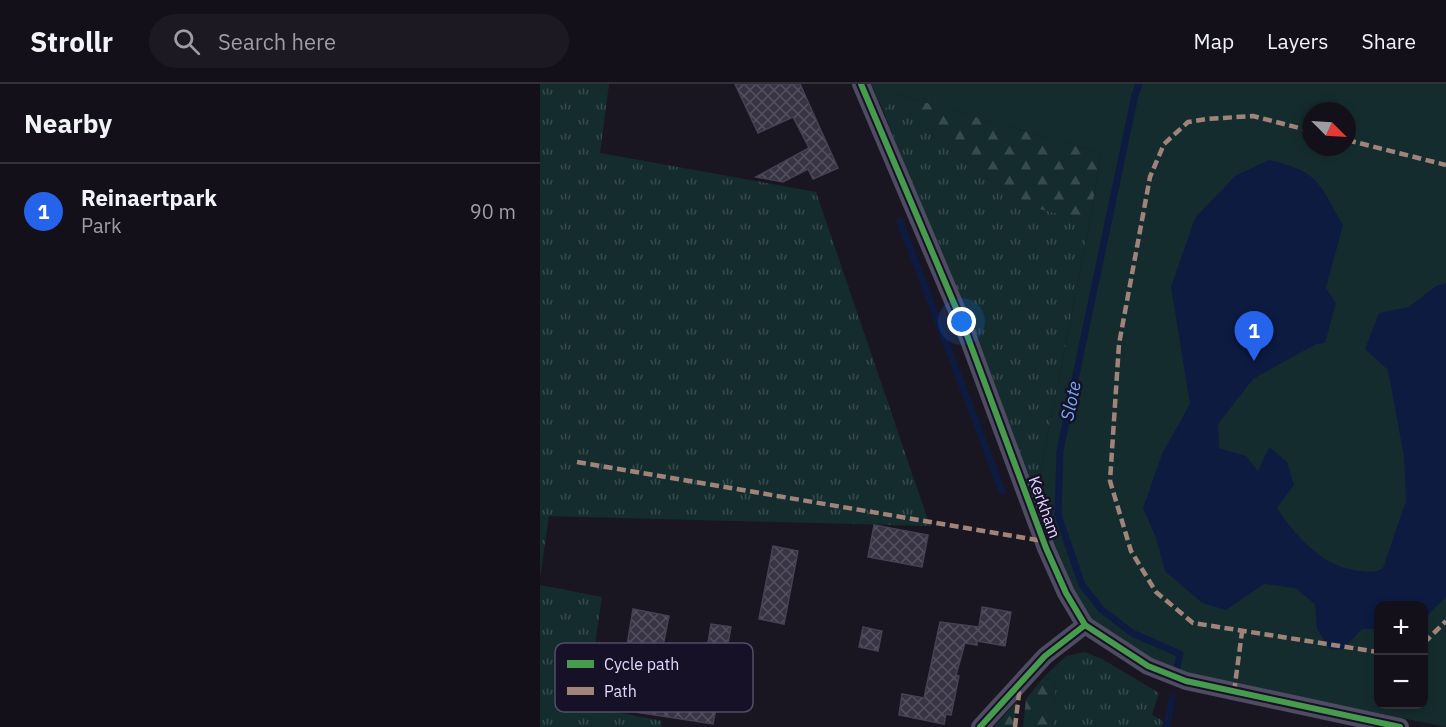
<!DOCTYPE html>
<meta charset="utf-8">
<style>
:root{--surface:#13101a;--page:#1c1923;--text:#f1f3f6;--muted:#9d9da2;--line:#323039;--accent:#2563eb}
body{margin:0;font-family:"IBM Plex Sans",sans-serif;background:var(--page);color:var(--text)}
.controls{position:absolute;right:18px;bottom:18px;display:grid;overflow:hidden;border-radius:12px;box-shadow:0 3px 9px #0003}
.controls button{width:54px;height:54px;display:grid;place-items:center;padding:0;border:0;border-bottom:2px solid var(--line);background:var(--surface);color:var(--text);font:30px sans-serif}
.compass{position:absolute;left:762px;top:18px;width:54px;height:54px;border-radius:50%;background:var(--surface);box-shadow:0 3px 9px #0003;rotate:114deg}
.you{position:absolute;left:422px;top:238px;width:21px;height:21px;margin:-15px;border:4px solid #fff;border-radius:50%;background:#1a73e8;box-shadow:0 0 0 9px #1a73e833}
.badge{display:grid;place-items:center;width:39px;height:39px;border-radius:50%;background:var(--accent);color:#fff;font-size:20px;font-weight:700}
.pin{position:absolute;translate:-50% -50px;filter:drop-shadow(0 2px 3px #0008)}
.pin::after{content:'';position:absolute;top:32px;width:21px;height:18px;background:inherit;clip-path:polygon(0 0,100% 0,50% 100%)}
.list{margin:0;padding:0;list-style:none}
h2{display:flex;justify-content:space-between;align-items:center;height:78px;margin:0;padding:0 24px;font-size:26px}
h2 small{font-size:20px;font-weight:400;color:var(--muted)}
.list li{display:grid;grid-template-columns:39px 1fr auto;gap:18px;align-items:center;box-sizing:border-box;height:96px;padding:0 24px;border-top:2px solid var(--line)}
.list b{display:block;font-size:22px;white-space:nowrap}
.list p{margin:0;font-size:20px;white-space:nowrap;color:var(--muted)}
.list em{font-size:20px;font-style:normal;color:var(--muted)}
.icon{flex:none;width:33px;height:33px;fill:none;stroke:currentColor;stroke-width:2;stroke-linecap:round;stroke-linejoin:round}
.map{position:relative;flex:none;width:906px;height:643px;overflow:hidden}
header{display:flex;align-items:center;gap:36px;box-sizing:border-box;height:84px;padding:0 30px;background:var(--surface);border-bottom:2px solid var(--line)}
header strong{font-size:28px}
nav{display:flex;gap:33px;margin-inline-start:auto;font-size:21px}
.search{width:420px;height:54px;background:var(--page);display:flex;align-items:center;gap:15px;box-sizing:border-box;padding:0 21px;border-radius:33px;color:var(--muted);font-size:22px}
main{display:flex}
aside{flex:1;background:var(--surface)}
.map>svg:first-child{display:block}
</style>
<header>
<strong>Strollr</strong>
<div class="search"><svg class="icon" aria-label="search" viewBox="0 0 24 24"><circle cx="10" cy="10" r="6"/><path d="M15 15l6 6"/></svg>Search here</div>
<nav><a>Map</a><a>Layers</a><a>Share</a></nav>
</header>
<main>
<aside>
<h2>Nearby<small></small></h2>
<ul class="list">
<li><span class="badge">1</span><div><b>Reinaertpark</b><p>Park</p></div><em>90 m</em></li>
</ul>
</aside>
<div class="map">
<svg width="906" height="643" viewBox="0 0 906 643">
<defs>
<pattern id="grass-tufts" width="24" height="20" patternUnits="userSpaceOnUse" patternTransform="scale(1.5)"><rect width="24" height="20" fill="#152c2f"/><path d="M3 7l-1-3M5 7V3M7 7l1-3M15 17l-1-3M17 17v-4M19 17l1-3" fill="none" stroke="#374a4e"/></pattern>
<pattern id="forest-firs" width="22" height="20" patternUnits="userSpaceOnUse" patternTransform="scale(1.5)"><rect width="22" height="20" fill="#152c2f"/><path d="M5 1l3.5 6h-7zM16 11l3.5 6h-7z" fill="#374a4e"/></pattern>
<pattern id="building-cross-hatch" width="8" height="8" patternUnits="userSpaceOnUse" patternTransform="scale(1.5)"><rect width="8" height="8" fill="#383444"/><path d="M0 0l8 8M0 8l8-8" fill="none" stroke="#545160"/></pattern>
</defs>
<rect width="100%" height="100%" fill="#191622"/>
<g fill="url(#grass-tufts)">
<polygon points="0,0 69,0 60,69 276,108 390,442 9,432 0,494"/>
<polygon points="360,11 369,30 403,61 449,95 495,124 550,137 495,417 343,26"/>
<polygon points="0,501 62,513 46,622 122,637 121,643 0,643"/>
<polygon points="545,568 562,575 619,609 612,631 623,637 622,643 512,643 516,598 503,594 526,572"/>
</g>
<g fill="url(#forest-firs)">
<polygon points="360,11 561,69 550,137 495,124 449,95 403,61 369,30"/>
<polygon points="503,594 516,598 512,643 483,643 486,615"/>
<polygon points="477,617 474,643 454,643"/>
</g>
<path fill="#152c2f" fill-rule="evenodd" d="M 331,0 L 906,0 L 906,643 L 645,590 L 613,578 L 546,535 L 495,417 L 550,137 L 561,69 L 360,11 L 343,26 ZM 771,27 L 807,27 L 807,63 L 771,63 ZM 838,522 L 884,522 L 884,620 L 838,620 Z"/>
<path fill="#0d1b41" d="M 729,76 C 779,87 779,99 803,141 L 786,204 L 796,219 L 785,259 L 776,260 L 713,295 L 678,340 L 679,364 L 706,372 L 718,387 L 729,363 L 747,378 L 754,401 L 737,424 C 756,453 784,484 820,487 C 829,487 835,490 843,484 L 866,417 L 864,373 L 848,286 L 825,265 L 839,229 L 869,223 L 896,202 L 906,199 L 906,513 L 884,535 L 884,522 L 838,522 L 838,545 L 822,545 L 802,566 L 790,565 L 777,545 L 775,520 L 755,504 L 724,500 L 686,526 L 662,519 L 625,487 L 616,454 L 603,424 L 622,370 L 650,320 L 631,203 L 655,134 L 695,92 Z"/>
<g fill="none" stroke-linecap="round" stroke-linejoin="round">
<g stroke="#0d1b41" stroke-width="7">
<polyline points="599,0 595,11 520,367 518,431 542,501 562,526 592,549 640,570 637,583"/>
<polyline points="360,137 462,407"/>
<polyline points="627,643 632,614"/>
</g>
</g>
<g fill="url(#building-cross-hatch)" stroke="#464155" stroke-width="1.5">
<polygon points="195,0 260,0 298,84 273,95 268,85 243,98 216,93 269,64 253,33 218,49"/>
<polygon points="334,441 388,451 382,483 328,473"/>
<polygon points="233,462 258,467 244,540 219,535"/>
<polygon points="442,523 471,528 465,562 437,557 437,561 425,559 416,591 419,592 411,631 406,630 404,640 359,631 362,610 384,614 400,538 439,543"/>
<polygon points="93,525 129,532 119,582 163,591 171,540 191,543 173,640 57,622 60,601 80,604"/>
<polygon points="323,543 342,547 338,567 319,563"/>
</g>
<g fill="none" stroke-linecap="round" stroke-linejoin="round">
<g stroke="#4e4b62" stroke-width="18">
<polyline points="321,0 424,243 506,464 526,509 545,541 608,582 646,597 860,643"/>
<polyline points="440,643 505,572 545,541"/>
</g>
<g stroke="#a18479" stroke-width="4.5" stroke-dasharray="9 4.5" stroke-linecap="butt">
<polyline points="771,47 713,32 667,35 648,38 624,60 610,93 579,260 570,397 591,467 616,508 653,539 838,568"/>
<polyline points="807,56 906,81"/>
<polyline points="37,378 503,457"/>
<polyline points="884,559 906,537"/>
<polyline points="694,608 702,548"/>
<polyline points="475,643 480,601"/>
</g>
<g stroke="#161127" stroke-width="10">
<g id="cycleway">
<polyline points="321,0 424,243 506,464 526,509 545,541 608,582 646,597 860,643"/>
<polyline points="440,643 505,572 545,541"/>
</g>
</g>
<use href="#cycleway" stroke="#469c4c" stroke-width="6"/>
</g>
<g text-anchor="middle" stroke-width="5" stroke-linejoin="round" paint-order="stroke">
<g font-size="16" fill="#e0d8fe" stroke="#161127">
<text transform="translate(505 423) rotate(70)" y="6">Kerkham</text>
</g>
<g font-size="18" font-style="italic" fill="#6aabfa" stroke="#161127">
<text transform="translate(531 317) rotate(-78)" y="6">Slote</text>
</g>
</g>
<rect x="15" y="559" width="198" height="69" rx="9" fill="#161127" stroke="#534d68" stroke-width="1.5"/>
<rect x="27" y="576" width="27" height="8" fill="#469c4c"/>
<rect x="27" y="603" width="27" height="8" fill="#a18479"/>
<g font-size="16" fill="#e0d8fe">
<text x="64" y="586">Cycle path</text>
<text x="64" y="613">Path</text>
</g>
</svg>
<div class="controls">
<button>+</button>
<button>−</button>
</div>
<svg class="compass" viewBox="-18 -18 36 36"><path d="M0-13l5 13h-10z" fill="#e53935"/><path d="M0 13l5-13h-10z" fill="#9d9da2"/></svg>
<div class="you"></div>
<div class="pin badge" style="left:714px;top:277px">1</div>
</div>
</main>
